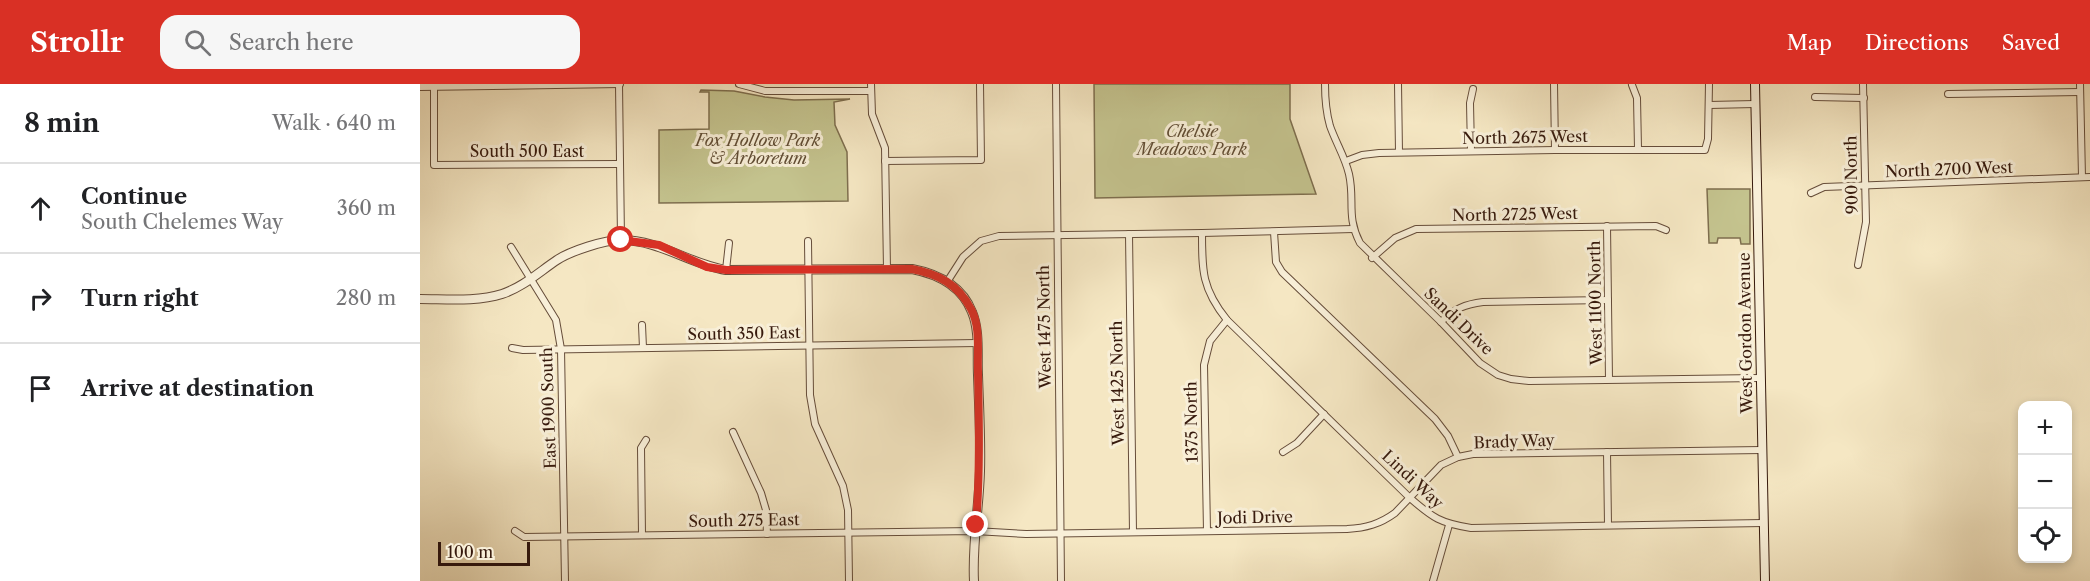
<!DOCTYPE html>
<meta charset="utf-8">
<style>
:root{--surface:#fff;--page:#f6f6f6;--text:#202124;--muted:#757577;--line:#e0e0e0;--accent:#d93025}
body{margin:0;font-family:"Libre Caslon Text",serif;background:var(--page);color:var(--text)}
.controls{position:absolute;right:18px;bottom:18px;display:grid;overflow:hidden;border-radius:12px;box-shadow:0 3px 9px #0003}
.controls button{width:54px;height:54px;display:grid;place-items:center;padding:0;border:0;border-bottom:2px solid var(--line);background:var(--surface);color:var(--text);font:30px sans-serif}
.scale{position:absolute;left:18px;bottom:15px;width:92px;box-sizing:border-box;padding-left:6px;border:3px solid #371a0d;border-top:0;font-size:16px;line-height:21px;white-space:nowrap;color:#371a0d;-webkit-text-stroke:4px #f8efd8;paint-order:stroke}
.stop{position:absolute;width:18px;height:18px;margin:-14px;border:4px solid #d93025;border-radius:50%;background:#fff}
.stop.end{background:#d93025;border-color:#fff;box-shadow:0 2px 6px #0008}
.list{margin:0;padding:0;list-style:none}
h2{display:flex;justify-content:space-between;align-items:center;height:78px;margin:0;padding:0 24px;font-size:26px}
h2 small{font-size:20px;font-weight:400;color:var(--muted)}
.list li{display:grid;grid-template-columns:39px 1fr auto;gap:18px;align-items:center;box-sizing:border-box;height:90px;padding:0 24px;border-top:2px solid var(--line)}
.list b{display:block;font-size:22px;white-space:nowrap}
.list p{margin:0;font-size:20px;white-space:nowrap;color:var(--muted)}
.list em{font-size:20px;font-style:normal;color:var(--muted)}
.icon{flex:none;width:33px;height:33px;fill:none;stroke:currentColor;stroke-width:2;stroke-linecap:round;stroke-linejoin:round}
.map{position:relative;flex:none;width:1670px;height:497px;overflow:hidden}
header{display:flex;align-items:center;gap:36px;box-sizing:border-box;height:84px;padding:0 30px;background:var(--accent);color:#fff}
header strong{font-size:28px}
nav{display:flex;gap:33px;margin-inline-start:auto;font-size:21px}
.search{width:420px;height:54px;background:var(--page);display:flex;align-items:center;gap:15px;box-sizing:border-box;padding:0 21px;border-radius:18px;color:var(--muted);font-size:22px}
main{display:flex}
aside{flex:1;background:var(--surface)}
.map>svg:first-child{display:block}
</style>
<header>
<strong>Strollr</strong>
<div class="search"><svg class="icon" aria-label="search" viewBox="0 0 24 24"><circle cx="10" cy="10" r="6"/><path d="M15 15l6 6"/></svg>Search here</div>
<nav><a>Map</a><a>Directions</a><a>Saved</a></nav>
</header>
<main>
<aside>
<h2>8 min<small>Walk · 640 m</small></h2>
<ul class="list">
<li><svg class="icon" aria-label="ahead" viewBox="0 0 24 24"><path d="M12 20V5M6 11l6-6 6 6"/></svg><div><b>Continue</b><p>South Chelemes Way</p></div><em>360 m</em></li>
<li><svg class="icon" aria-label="right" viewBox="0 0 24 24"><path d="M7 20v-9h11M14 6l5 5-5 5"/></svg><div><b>Turn right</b></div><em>280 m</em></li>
<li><svg class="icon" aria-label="arrive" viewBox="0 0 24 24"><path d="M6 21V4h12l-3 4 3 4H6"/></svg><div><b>Arrive at destination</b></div></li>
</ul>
</aside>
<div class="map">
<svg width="1670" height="497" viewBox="0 0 1670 497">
<rect width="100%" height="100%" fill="#f5e7c3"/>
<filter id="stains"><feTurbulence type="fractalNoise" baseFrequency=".00333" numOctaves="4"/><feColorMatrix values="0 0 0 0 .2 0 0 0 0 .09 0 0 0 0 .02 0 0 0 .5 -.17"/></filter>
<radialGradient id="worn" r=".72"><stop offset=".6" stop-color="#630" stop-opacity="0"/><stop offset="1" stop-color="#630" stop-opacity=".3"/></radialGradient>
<g fill="#c4c38e" stroke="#7e6e4e" stroke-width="1.5">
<polygon points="674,0 870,0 870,35 896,110 675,114"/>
<polygon points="281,6 314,7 345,13 374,16 430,15 414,18 415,41 427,68 428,117 239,119 239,46 289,45 289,8 280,8"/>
<polygon points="1287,105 1330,105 1330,160 1321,160 1320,154 1298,154 1297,159 1289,159"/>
</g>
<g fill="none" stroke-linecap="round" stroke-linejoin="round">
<g stroke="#664d3a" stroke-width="8">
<g id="minor">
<polyline points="14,0 14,81 200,80"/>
<polyline points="199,0 201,155"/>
<polyline points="319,0 345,7 451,7"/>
<polyline points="451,0 452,30 465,64 467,185"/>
<polyline points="636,0 641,497"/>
<path d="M 905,0 C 905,14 906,28 910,42 C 916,59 925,73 929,90 C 935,117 926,132 940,159 L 1021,238 L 1060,279 L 1078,291 L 1091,295 L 1109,297 L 1340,294"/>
<polyline points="978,0 979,68"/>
<polyline points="1134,0 1135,66"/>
<polyline points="1660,0 1662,93"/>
<polyline points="1212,1 1217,14 1218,65"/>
<polyline points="0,3 200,0"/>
<polyline points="1528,10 1660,8"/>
<polyline points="1395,13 1444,14"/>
<polyline points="1289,21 1335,20"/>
<polyline points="1051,67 1050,19 1053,5"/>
<polyline points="465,77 561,76 560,0"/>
<polyline points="926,77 942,71 959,69 1135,66 1285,66 1288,55 1289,0"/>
<polyline points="1391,109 1404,103 1670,93"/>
<polyline points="1187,142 1189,295"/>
<polyline points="854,148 856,178 862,188 1015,335 1028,352 1038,373"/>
<path d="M 782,149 C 782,187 782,205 807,236 L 990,414 C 1013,434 1020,439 1051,444 L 1343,439"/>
<polyline points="709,150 713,448"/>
<polyline points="388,157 390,311 395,340 423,402 428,426 429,497"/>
<polyline points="91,163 136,236 141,265 145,497"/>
<polyline points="952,174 975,154 996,145 1236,142 1246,146"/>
<polyline points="1438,181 1446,138 1443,0"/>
<polyline points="306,186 309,159"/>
<polyline points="527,198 543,173 561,157 579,152 782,149 933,145"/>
<path d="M 1021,238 C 1033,225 1046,220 1063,218 L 1188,216"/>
<polyline points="222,241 223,264"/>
<polyline points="92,264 103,266 557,259"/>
<polyline points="313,348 341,409 346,426 347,450"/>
<polyline points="863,368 877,359 904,330"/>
<polyline points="1187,368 1188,441"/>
<path d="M 95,447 L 104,453 L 555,447 L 606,450 L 927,445 C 946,444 960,440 975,429 L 1021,381 L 1038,373 L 1053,370 L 1342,366"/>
<polyline points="787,447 784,281 790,257 807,236"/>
<polyline points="222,451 221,364 226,356"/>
<polyline points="1013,497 1029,441"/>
</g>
</g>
<g stroke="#664d3a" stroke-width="10">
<path id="tertiary" d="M 0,215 C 26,215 57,218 82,210 C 103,203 119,188 137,176 C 151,167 184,156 201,156 C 240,156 269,180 306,186 L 492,185 C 518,190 542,202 552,228 C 560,247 557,271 558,291 C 559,323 561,356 560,387 C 559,424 552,460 554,497"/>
</g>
<g stroke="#371a0d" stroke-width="10">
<polyline id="secondary" points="1335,0 1345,497"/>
</g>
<use href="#minor" stroke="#f8efd8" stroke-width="6"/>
<use href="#tertiary" stroke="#f8efd8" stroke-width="8"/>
<use href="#secondary" stroke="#f8efd8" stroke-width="8"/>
</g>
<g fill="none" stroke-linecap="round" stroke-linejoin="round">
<path stroke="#d93025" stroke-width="8" d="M 201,156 L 239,161 L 287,183 L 306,186 L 492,185 C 518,190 538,200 551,225 C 561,243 557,268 558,288 C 559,340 560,390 556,441"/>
</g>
<g text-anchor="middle" stroke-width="6" stroke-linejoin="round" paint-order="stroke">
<g font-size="16" font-style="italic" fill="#614d34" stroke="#f8efd8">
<text x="772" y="53">Chelsie<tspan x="772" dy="18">Meadows Park</tspan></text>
<text x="338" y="62">Fox Hollow Park<tspan x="338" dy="18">&amp; Arboretum</tspan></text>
</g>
<g font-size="16" fill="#371a0d" stroke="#f8efd8">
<text transform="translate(1105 53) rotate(-1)" y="6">North 2675 West</text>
<text x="107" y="73">South 500 East</text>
<text transform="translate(1529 85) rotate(-2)" y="6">North 2700 West</text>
<text transform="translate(1431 91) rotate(-91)" y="6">900 North</text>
<text transform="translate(1095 130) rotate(-1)" y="6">North 2725 West</text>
<text transform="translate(1175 219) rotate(-91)" y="6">West 1100 North</text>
<text transform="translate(1039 237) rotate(44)" y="6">Sandi Drive</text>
<text transform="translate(624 243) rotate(-91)" y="6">West 1475 North</text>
<text transform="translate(324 249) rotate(-1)" y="6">South 350 East</text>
<text transform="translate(1325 249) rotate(-91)" y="6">West Gordon Avenue</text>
<text transform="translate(697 299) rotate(-91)" y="6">West 1425 North</text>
<text transform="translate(128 324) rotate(-92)" y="6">East 1900 South</text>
<text transform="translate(771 338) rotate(-91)" y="6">1375 North</text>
<text transform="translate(1094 357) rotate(-2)" y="6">Brady Way</text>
<text transform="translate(993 395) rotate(43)" y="6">Lindi Way</text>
<text transform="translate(835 433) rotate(-1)" y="6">Jodi Drive</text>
<text transform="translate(324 436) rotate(-1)" y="6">South 275 East</text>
</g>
</g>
<rect width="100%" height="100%" filter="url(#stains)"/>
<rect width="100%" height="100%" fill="url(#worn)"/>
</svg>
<div class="controls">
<button>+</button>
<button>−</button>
<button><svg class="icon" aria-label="locate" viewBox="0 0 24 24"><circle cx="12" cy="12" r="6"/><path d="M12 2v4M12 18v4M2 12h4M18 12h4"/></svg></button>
</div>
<div class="scale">100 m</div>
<div class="stop" style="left:201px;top:156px"></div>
<div class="stop end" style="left:556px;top:441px"></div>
</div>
</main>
